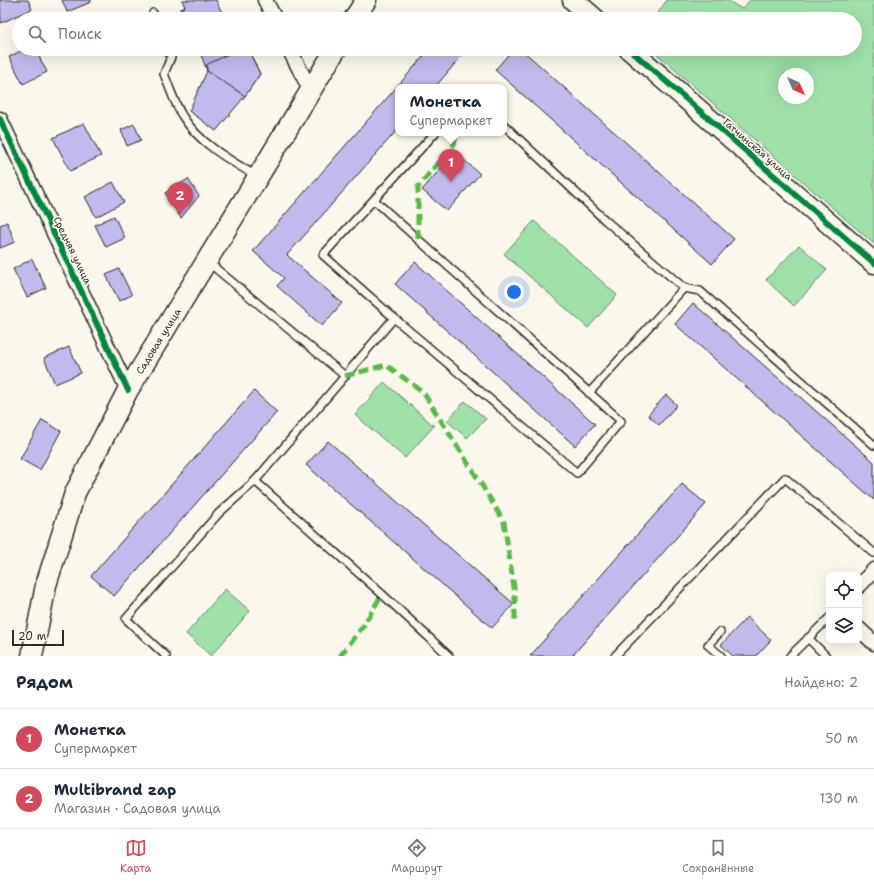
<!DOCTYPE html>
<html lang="ru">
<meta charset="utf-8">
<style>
:root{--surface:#fff;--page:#f2f2f3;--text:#1f2937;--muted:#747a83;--line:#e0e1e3;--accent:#d1495b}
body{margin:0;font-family:"Shantell Sans",sans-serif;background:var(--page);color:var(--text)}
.controls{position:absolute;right:12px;bottom:12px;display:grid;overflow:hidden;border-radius:8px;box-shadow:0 4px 16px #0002}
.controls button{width:36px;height:36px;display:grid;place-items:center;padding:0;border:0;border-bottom:1px solid var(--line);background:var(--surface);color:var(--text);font:20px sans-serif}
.compass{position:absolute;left:778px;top:68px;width:36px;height:36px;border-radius:50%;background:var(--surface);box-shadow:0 4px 16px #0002;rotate:135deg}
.scale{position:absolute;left:12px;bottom:10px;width:52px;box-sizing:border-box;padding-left:4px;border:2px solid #2b2b2b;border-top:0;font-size:11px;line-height:14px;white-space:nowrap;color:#2b2b2b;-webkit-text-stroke:3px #fbf7ec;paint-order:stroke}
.you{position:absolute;left:514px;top:292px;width:14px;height:14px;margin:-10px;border:3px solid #fff;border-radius:50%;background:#1a73e8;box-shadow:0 0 0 6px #1a73e833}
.badge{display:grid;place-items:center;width:26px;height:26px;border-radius:50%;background:var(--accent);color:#fff;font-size:13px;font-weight:700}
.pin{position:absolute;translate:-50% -33px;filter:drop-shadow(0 1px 2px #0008)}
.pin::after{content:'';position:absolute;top:21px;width:14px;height:12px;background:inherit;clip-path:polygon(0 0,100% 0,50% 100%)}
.popup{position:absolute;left:395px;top:84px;width:112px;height:52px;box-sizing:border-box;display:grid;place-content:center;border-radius:8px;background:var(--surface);filter:drop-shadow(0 1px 3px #0005);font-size:13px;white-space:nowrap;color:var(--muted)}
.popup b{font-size:15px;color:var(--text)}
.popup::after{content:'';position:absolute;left:50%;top:100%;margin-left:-8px;border:8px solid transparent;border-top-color:var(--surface)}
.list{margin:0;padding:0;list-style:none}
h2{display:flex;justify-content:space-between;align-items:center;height:52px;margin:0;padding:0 16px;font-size:17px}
h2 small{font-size:13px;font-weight:400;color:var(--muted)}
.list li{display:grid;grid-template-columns:26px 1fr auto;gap:12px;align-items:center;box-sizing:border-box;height:60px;padding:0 16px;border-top:1px solid var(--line)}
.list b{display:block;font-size:15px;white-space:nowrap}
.list p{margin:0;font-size:13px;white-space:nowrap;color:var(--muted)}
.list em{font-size:13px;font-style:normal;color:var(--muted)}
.icon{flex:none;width:22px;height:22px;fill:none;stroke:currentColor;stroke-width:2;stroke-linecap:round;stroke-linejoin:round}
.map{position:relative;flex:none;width:874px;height:656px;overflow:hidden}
.search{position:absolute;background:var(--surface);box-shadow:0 4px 16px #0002;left:12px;right:12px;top:12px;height:44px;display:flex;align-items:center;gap:10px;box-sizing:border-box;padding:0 14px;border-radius:22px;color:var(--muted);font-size:15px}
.sheet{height:172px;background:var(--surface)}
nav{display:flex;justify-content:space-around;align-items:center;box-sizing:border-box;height:56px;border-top:1px solid var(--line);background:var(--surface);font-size:11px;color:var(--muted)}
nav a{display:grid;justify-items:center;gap:2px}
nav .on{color:var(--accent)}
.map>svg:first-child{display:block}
</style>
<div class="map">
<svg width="874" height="656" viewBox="0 0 874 656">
<rect width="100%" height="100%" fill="#fbf7ec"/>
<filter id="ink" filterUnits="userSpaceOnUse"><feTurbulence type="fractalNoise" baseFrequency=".025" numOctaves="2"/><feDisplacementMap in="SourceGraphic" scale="8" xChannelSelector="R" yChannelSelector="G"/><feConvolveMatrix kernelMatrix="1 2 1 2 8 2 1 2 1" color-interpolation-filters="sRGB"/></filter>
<g filter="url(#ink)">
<g fill="#9fe0a9" stroke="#65866a" fill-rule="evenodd">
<path d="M 667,0 L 727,0 L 742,9 L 750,0 L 874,0 L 874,244 L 651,49 L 855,49 L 855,19 L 653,19 ZM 784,74 L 808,74 L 808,98 L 784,98 Z"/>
<polygon points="534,221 617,295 588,328 504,254"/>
<polygon points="799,245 827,270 794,306 766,280"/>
<polygon points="384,382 434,426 405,458 355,415"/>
<polygon points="465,401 486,419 467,438 447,421"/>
<polygon points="225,589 250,611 211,656 186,634"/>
</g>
<g fill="#c1baec" stroke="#2b2b2b">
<polygon points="0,0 28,0 32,9 1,23"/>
<polygon points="62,0 91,0 91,2 67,12"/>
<polygon points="182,0 216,0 225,19 185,19 180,9 185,7"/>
<polygon points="25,49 35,49 47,72 23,84 9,57"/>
<polygon points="199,49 248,49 260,74 245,96 216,131 189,111 207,71"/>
<polygon points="239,49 248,49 260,74 245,96 207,71 207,68 206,65"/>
<polygon points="430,49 464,49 466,51 435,87 398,87 398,129 287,255 342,303 322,326 277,286 284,278 253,251"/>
<polygon points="513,49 521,49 734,239 712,264 495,70"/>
<polygon points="84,123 101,156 70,171 53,138"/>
<polygon points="134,124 141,140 127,146 121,130"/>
<polygon points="455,152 480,174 447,211 422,190"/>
<polygon points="188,179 199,196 181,218 165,193"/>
<polygon points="113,182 124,202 96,217 85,197"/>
<polygon points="114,216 125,238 106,247 95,225"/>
<polygon points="7,222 15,242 0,248 0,225"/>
<polygon points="32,259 46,288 27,297 13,269"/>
<polygon points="415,262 595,424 575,446 395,284"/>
<polygon points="119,269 132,295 119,301 106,275"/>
<polygon points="693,303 874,462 874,500 675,324"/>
<polygon points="69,347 81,373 55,384 44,358"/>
<polygon points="254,391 277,412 114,596 91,576"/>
<polygon points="666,395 677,405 659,425 648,415"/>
<polygon points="42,420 61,431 40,470 20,459"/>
<polygon points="328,441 514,604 492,628 306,465"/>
<polygon points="682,484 706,504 572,656 530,656"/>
<polygon points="747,617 771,640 756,656 733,656 721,645"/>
</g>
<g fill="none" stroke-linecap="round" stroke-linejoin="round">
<g stroke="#2b2b2b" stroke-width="10">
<g id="lane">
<polyline points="153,13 156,19"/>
<path d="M 168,49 L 171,57 L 164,74 C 170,88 175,105 183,117 C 200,144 231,161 258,177"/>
<polyline points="504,125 605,220 684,288 700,291 874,445"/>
<polyline points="374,200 621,421 577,473 394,318"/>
<polyline points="208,262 345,376 394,318 323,255 435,133"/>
<polyline points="589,393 684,288"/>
<polyline points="255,481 382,594 449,656"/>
<polyline points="720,632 708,645 721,656"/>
<polyline points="808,638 826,656"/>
<polyline points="166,656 126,619 219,513 255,481 345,376"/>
<polyline points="615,656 785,478 874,553"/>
<polyline points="790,656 829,618"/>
</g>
</g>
<g stroke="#2b2b2b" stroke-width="17">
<g id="street">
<polyline points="265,0 275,19"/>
<polyline points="289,49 311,91"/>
<polyline points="0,119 128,390"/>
<polyline points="859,586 874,570"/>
<polyline points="859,629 874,643"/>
</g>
</g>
<g stroke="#2b2b2b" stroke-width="23">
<g id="secondary">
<polyline points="573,0 595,19"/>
<polyline points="354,19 366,0"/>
<polyline points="629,49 874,263"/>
<polyline points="32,656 46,585 75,493 128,390 336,49"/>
</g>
</g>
<use href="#lane" stroke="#fbf7ec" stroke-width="7"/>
<use href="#street" stroke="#fbf7ec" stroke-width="14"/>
<use href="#secondary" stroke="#fbf7ec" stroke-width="20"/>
<g stroke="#58b947" stroke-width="5" stroke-dasharray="10 5" stroke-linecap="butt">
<polyline points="418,239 418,187 454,144 457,133"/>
<polyline points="345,376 386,365 423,392 483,487 504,522 515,594 515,623"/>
<polyline points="340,656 364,625 382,594"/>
</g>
<g stroke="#fbf7ec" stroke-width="8">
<g id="cycleway">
<polyline points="629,49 874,263"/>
<polyline points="0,119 128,390"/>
</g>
</g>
<use href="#cycleway" stroke="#00873e" stroke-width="6"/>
</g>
</g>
<g text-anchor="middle" stroke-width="3.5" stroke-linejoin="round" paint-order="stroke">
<g font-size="10" fill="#2b2b2b" stroke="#fbf7ec">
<text transform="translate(758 149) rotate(41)" y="4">Гатчинская улица</text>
<text transform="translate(73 250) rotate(64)" y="4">Средняя улица</text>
<text transform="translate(158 341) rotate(-58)" y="4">Садовая улица</text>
</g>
</g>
</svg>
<div class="controls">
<button><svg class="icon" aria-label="locate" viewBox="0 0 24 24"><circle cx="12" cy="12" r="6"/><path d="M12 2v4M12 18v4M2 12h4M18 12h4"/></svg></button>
<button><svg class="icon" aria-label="layers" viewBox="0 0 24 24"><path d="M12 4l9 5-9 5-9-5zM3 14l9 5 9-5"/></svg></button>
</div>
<svg class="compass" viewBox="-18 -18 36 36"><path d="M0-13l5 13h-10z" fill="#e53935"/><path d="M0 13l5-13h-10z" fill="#747a83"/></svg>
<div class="scale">20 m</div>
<div class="you"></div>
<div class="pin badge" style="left:451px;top:182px">1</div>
<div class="popup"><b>Монетка</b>Супермаркет</div>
<div class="pin badge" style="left:180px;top:215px">2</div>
<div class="search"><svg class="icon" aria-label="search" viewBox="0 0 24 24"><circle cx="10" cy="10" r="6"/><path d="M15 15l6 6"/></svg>Поиск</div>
</div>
<section class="sheet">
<h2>Рядом<small>Найдено: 2</small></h2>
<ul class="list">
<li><span class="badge">1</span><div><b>Монетка</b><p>Супермаркет</p></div><em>50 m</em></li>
<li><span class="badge">2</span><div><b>Multibrand zap</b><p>Магазин · Садовая улица</p></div><em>130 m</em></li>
</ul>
</section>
<nav>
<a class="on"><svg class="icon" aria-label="map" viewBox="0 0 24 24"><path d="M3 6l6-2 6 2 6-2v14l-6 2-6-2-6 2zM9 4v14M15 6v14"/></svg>Карта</a>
<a><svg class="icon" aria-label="directions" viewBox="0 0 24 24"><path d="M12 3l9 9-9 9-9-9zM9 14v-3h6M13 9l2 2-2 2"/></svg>Маршрут</a>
<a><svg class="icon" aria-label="saved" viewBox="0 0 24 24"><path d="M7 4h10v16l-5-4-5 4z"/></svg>Сохранённые</a>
</nav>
